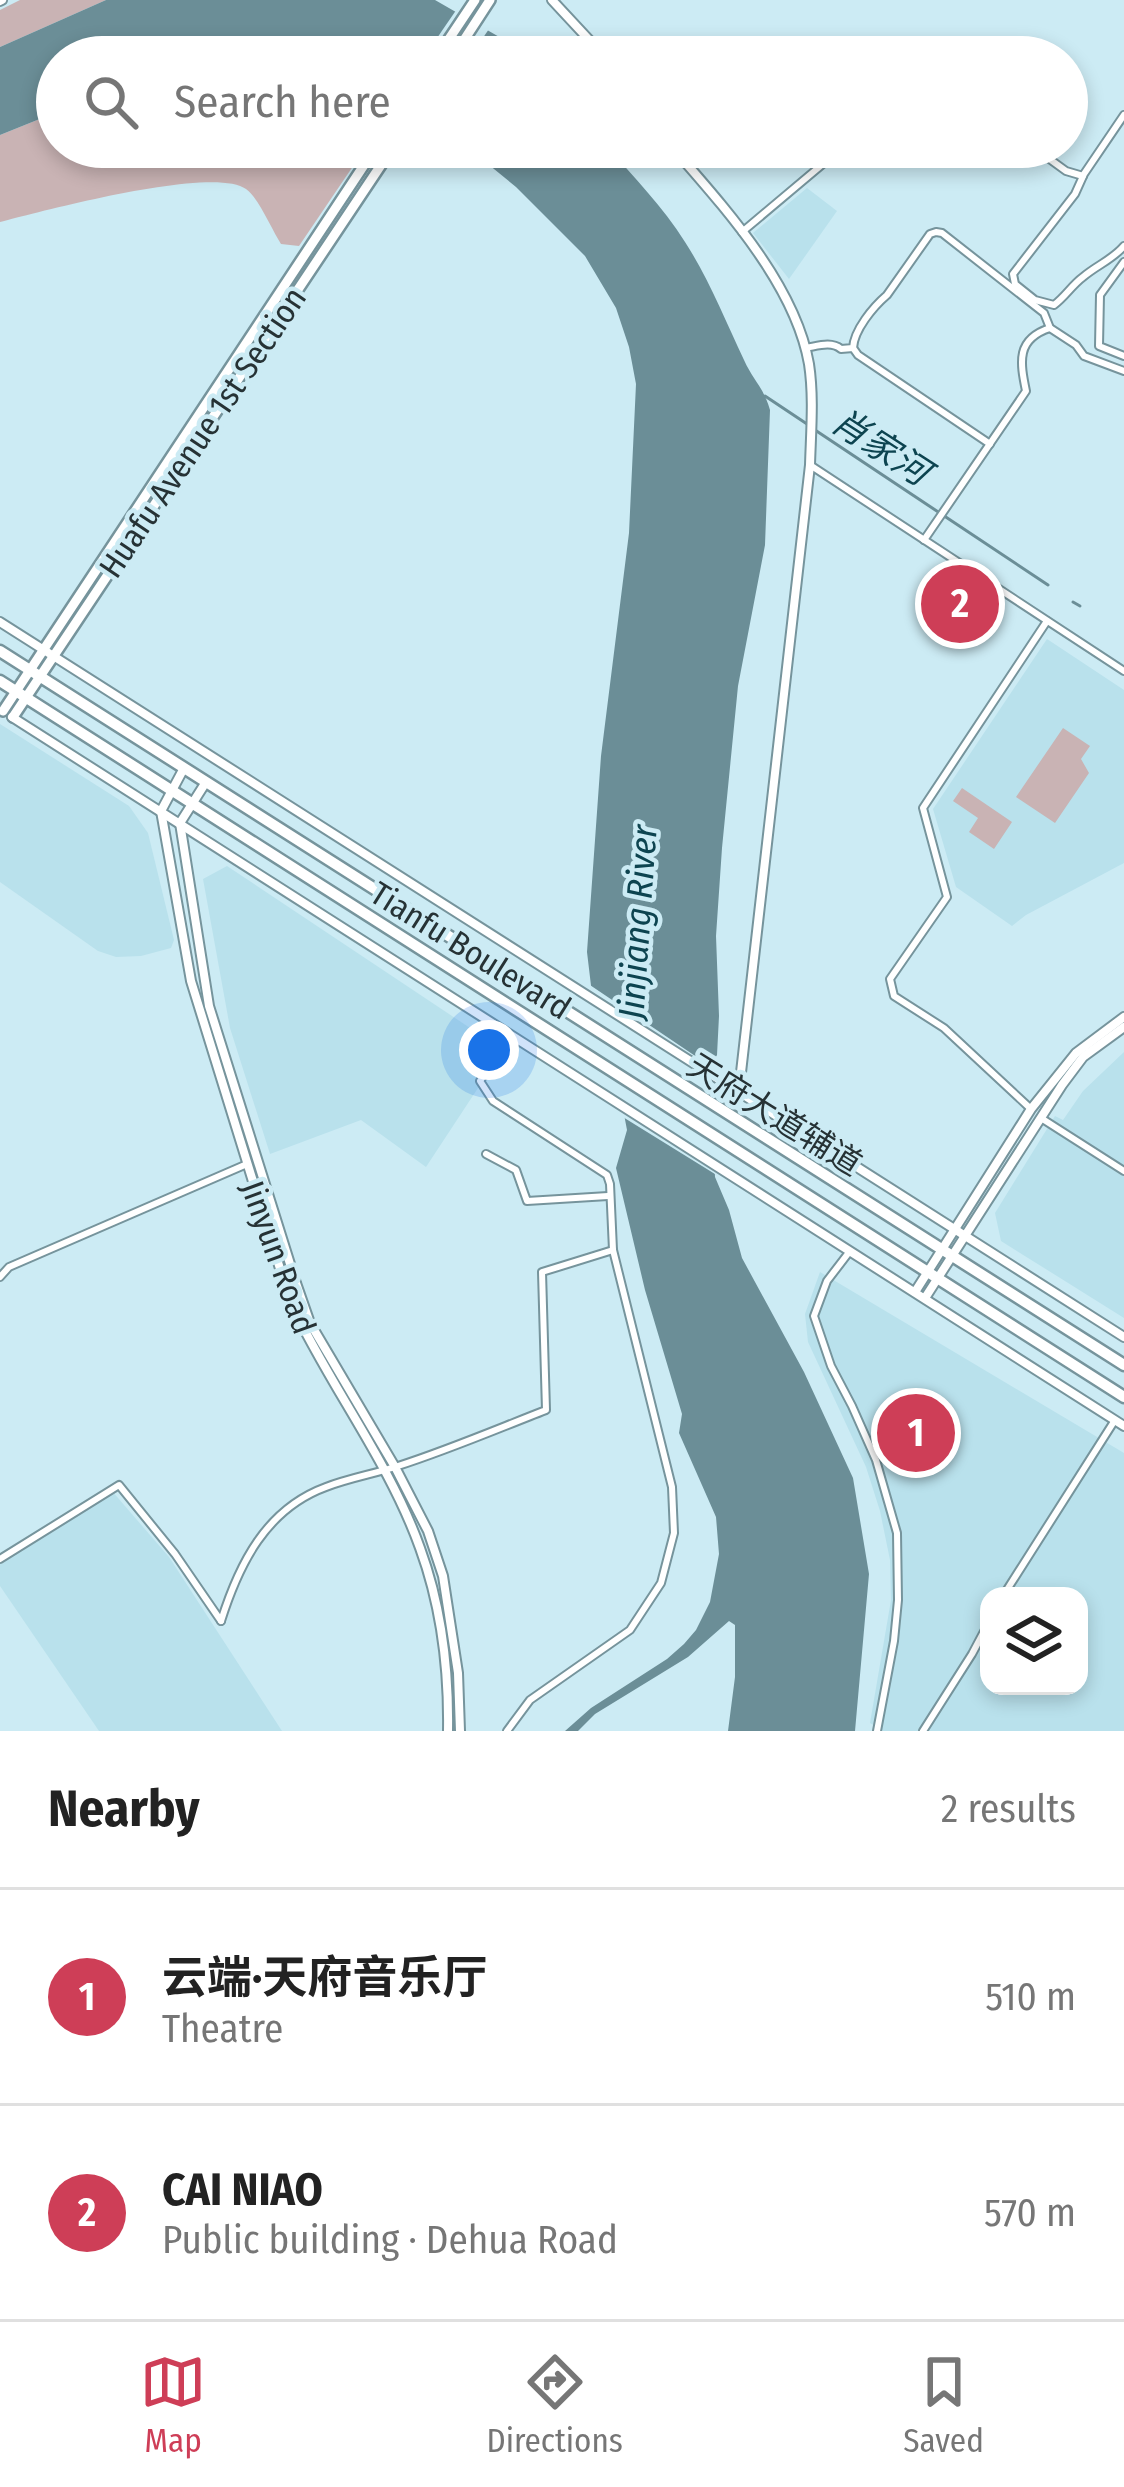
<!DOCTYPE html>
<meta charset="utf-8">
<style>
:root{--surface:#fff;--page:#f2f2f2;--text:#222;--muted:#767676;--line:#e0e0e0;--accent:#ce3e57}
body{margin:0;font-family:"Fira Sans Condensed","Noto Sans SC",sans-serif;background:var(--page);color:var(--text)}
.controls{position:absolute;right:36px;bottom:36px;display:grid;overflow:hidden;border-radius:24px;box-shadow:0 6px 18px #0003}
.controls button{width:108px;height:108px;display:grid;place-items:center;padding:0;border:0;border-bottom:3px solid var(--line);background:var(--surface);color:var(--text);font:60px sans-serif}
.you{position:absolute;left:489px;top:1050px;width:42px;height:42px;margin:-30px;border:9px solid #fff;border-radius:50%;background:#1a73e8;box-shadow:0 0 0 18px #1a73e833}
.badge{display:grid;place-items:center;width:78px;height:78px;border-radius:50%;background:var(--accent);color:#fff;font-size:39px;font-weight:700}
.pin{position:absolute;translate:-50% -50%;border:6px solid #fff;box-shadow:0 3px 12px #0006}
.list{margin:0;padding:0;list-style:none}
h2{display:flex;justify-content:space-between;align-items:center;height:156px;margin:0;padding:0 48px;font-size:51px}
h2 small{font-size:39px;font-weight:400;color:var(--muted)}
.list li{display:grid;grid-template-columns:78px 1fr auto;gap:36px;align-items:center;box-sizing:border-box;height:216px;padding:0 48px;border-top:3px solid var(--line)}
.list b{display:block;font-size:45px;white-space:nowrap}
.list p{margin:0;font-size:39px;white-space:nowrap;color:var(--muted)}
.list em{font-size:39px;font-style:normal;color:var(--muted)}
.icon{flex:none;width:66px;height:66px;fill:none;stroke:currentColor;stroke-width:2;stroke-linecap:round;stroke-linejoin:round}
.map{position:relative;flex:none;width:1124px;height:1731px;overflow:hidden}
.search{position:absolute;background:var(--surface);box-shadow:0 6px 18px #0003;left:36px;right:36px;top:36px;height:132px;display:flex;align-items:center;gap:30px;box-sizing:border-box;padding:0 42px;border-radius:66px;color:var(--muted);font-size:45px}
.sheet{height:588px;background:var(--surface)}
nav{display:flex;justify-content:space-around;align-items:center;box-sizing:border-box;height:168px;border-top:3px solid var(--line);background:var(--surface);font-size:33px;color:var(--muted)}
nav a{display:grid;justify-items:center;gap:6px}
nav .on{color:var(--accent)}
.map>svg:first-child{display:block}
</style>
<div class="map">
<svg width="1124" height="1731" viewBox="0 0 1124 1731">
<rect width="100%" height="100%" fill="#ccebf4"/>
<g fill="#b9e1ec" fill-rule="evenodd">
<polygon points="807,188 837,211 789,279 753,233"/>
<polygon points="1047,639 1124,690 1124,863 1026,915 1012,926 956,887 933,809"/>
<polygon points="0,724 129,806 148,833 174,940 171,948 141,956 116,957 98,951 0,882"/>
<polygon points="227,866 503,1050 426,1167 361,1120 270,1154 230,1028 203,879"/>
<polygon points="1124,1052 1124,1318 1001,1241 995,1213 1055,1116 1063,1120 1083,1091"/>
<path d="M 820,1272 L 1124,1453 L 1124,1731 L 883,1731 L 870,1723 L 891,1600 L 890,1560 L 880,1511 L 866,1467 L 808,1342 L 805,1314 ZM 989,1596 L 1079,1596 L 1079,1686 L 989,1686 Z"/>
<polygon points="112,1491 169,1557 282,1731 99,1731 0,1586 0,1562"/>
</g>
<g fill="#c9b3b4">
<polygon points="20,0 106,0 0,47 0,10"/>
<polygon points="288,40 324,57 186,57 216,44"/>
<path d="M 57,112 L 57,147 L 366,147 L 299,246 L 281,244 C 272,230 258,197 246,189 C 214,165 42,211 0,222 L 0,135 Z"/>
<polygon points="1063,728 1090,746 1081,759 1089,773 1055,823 1016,797"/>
<polygon points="962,788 1012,822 994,849 969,832 978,818 953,801"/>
</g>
<g fill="#6b8e97">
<polygon points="106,0 435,0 508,42 525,57 324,57 288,40 216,44 186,57 57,57 57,112 0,135 0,47"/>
<path d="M 467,147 L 607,147 C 634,177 663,207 685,242 C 709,279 725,320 744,360 C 753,380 764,388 770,410 L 765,545 L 738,686 L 722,848 L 716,936 L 719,1016 L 717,1055 L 713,1062 L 712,1118 L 715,1177 L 729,1210 L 742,1258 L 804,1372 L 853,1478 L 869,1574 L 855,1731 L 728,1731 L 735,1677 L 735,1625 L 729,1621 L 688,1657 L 595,1714 L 578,1731 L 565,1731 L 591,1708 L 667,1659 L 684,1644 L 696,1630 L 710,1602 L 719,1554 L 716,1517 L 679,1433 L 682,1414 L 645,1290 L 616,1168 L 627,1130 L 613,1056 L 592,994 L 587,952 L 601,756 L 629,533 L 636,384 L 629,347 L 616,308 L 585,256 L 516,187 Z"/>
</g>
<g fill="#ccebf4">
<polygon points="459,6 491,26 470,57 424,57"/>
<polygon points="584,981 719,1072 718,1118 723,1179 618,1114 607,1057 592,1019"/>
</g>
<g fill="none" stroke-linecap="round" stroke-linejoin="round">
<g stroke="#6b8e97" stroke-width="3">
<polyline points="765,396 807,424"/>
<polyline points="815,430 1048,585"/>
<polyline points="1073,602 1080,606"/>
</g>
<g stroke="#76949c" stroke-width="10">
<g id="minor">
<polyline points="877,57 880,51 889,46 910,57"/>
<path d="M 1124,115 L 1084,174 L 1075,194 L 1013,274 L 1015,284 L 1035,300 L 1054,305 C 1065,297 1072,285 1083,277 C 1097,265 1112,260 1124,246"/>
<polyline points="1033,147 1066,171 1083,176"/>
<polyline points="742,232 830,158 838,147"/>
<polyline points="1124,262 1100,295 1099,346 1124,356"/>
<path d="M 805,348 C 818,346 831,341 841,349 L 853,348 C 854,330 873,307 887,295 L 930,234 L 936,232 L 942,233 L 1044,313 L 1050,328 L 1076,345 L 1084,356 L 1124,371"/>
<polyline points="853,348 858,355 990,444"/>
<polyline points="810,465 1124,671"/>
<path d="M 924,540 L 1026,391 C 1020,362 1016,339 1050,328"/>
<polyline points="1031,1109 944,1028 894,996 890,979 947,897 923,808 1047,621"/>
<polyline points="1041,1118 1124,1171"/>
<polyline points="486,1154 516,1170 527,1201 608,1196"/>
<polyline points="850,1251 827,1281 814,1316 831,1366 852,1406 876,1460 897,1533 898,1600 894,1641 877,1731"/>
<polyline points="0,1277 9,1267 247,1164"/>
<polyline points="0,1559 119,1485 175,1554 221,1621"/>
<polyline points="1003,1596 1115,1420"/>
<path d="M 221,1621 C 239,1564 266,1509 326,1487 C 349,1478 374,1474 398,1466 C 448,1450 497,1429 546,1410 L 542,1272 L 613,1250"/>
<polyline points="507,1731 530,1700 630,1630 661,1583 674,1533 672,1487 613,1250 610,1184 607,1175 493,1101 480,1081 511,1035"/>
<polyline points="923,1731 972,1654 989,1622"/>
</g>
</g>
<g stroke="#76949c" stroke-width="12">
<g id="tertiary">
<polyline points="552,0 605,57"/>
<polyline points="0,1 2,0"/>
<path d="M 672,147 C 724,207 795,284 809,364 C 814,397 811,431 810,465 L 739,1090"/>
<polyline points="0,622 1124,1337"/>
<polyline points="12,717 1124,1426"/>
<path d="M 184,768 L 161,811 L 191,981 L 290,1301 C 329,1385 389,1461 420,1548 C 442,1608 449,1668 448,1731"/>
<polyline points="206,782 180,823 209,1006 296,1283 310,1323 395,1467 428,1531 443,1576 458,1673 460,1731"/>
<polyline points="915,1292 1031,1109 1076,1053 1124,1017"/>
<polyline points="925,1298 1062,1085 1083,1057 1124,1027"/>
</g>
</g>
<g stroke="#76949c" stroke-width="14">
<g id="secondary">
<polyline points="437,57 475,0"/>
<polyline points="453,57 490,0"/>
<polyline points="3,711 376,147"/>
<polyline points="13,717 393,147"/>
</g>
</g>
<g stroke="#76949c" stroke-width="15">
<g id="primary">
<polyline points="0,651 1124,1365"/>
<polyline points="0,681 1124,1397"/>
</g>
</g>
<use href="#minor" stroke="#fff" stroke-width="6"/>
<use href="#tertiary" stroke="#fff" stroke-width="8"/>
<use href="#secondary" stroke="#fff" stroke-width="9"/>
<use href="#primary" stroke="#fff" stroke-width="10"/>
</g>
<g text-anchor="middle" stroke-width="9" stroke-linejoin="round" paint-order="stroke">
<g font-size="33" fill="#263235" stroke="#ccebf4">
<text transform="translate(202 432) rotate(-56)" y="12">Huafu Avenue 1st Section</text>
<text transform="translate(471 950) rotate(32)" y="12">Tianfu Boulevard</text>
<text transform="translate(775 1114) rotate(32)" y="12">天府大道辅道</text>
<text transform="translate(279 1257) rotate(70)" y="12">Jinyun Road</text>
</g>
<g font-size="36" font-style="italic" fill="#0d4450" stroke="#ccebf4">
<text transform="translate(881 446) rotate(33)" y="13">肖家河</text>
<text transform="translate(637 922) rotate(-86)" y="13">Jinjiang River</text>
</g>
</g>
</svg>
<div class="controls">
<button><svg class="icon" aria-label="layers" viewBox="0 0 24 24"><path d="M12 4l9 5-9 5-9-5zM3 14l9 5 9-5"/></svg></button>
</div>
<div class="you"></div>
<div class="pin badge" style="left:916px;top:1433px">1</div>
<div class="pin badge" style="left:960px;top:604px">2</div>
<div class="search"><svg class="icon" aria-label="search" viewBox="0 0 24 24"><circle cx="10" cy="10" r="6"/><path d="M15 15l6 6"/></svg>Search here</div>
</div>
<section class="sheet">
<h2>Nearby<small>2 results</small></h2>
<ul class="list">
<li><span class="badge">1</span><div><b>云端·天府音乐厅</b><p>Theatre</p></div><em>510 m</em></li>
<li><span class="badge">2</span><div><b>CAI NIAO</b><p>Public building · Dehua Road</p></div><em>570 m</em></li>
</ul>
</section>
<nav>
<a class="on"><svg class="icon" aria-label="map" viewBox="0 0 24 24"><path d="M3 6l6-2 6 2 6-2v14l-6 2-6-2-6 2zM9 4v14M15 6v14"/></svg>Map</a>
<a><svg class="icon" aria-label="directions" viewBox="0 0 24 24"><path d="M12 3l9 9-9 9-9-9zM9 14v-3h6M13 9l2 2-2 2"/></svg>Directions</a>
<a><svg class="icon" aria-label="saved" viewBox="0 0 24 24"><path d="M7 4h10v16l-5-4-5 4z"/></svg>Saved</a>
</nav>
